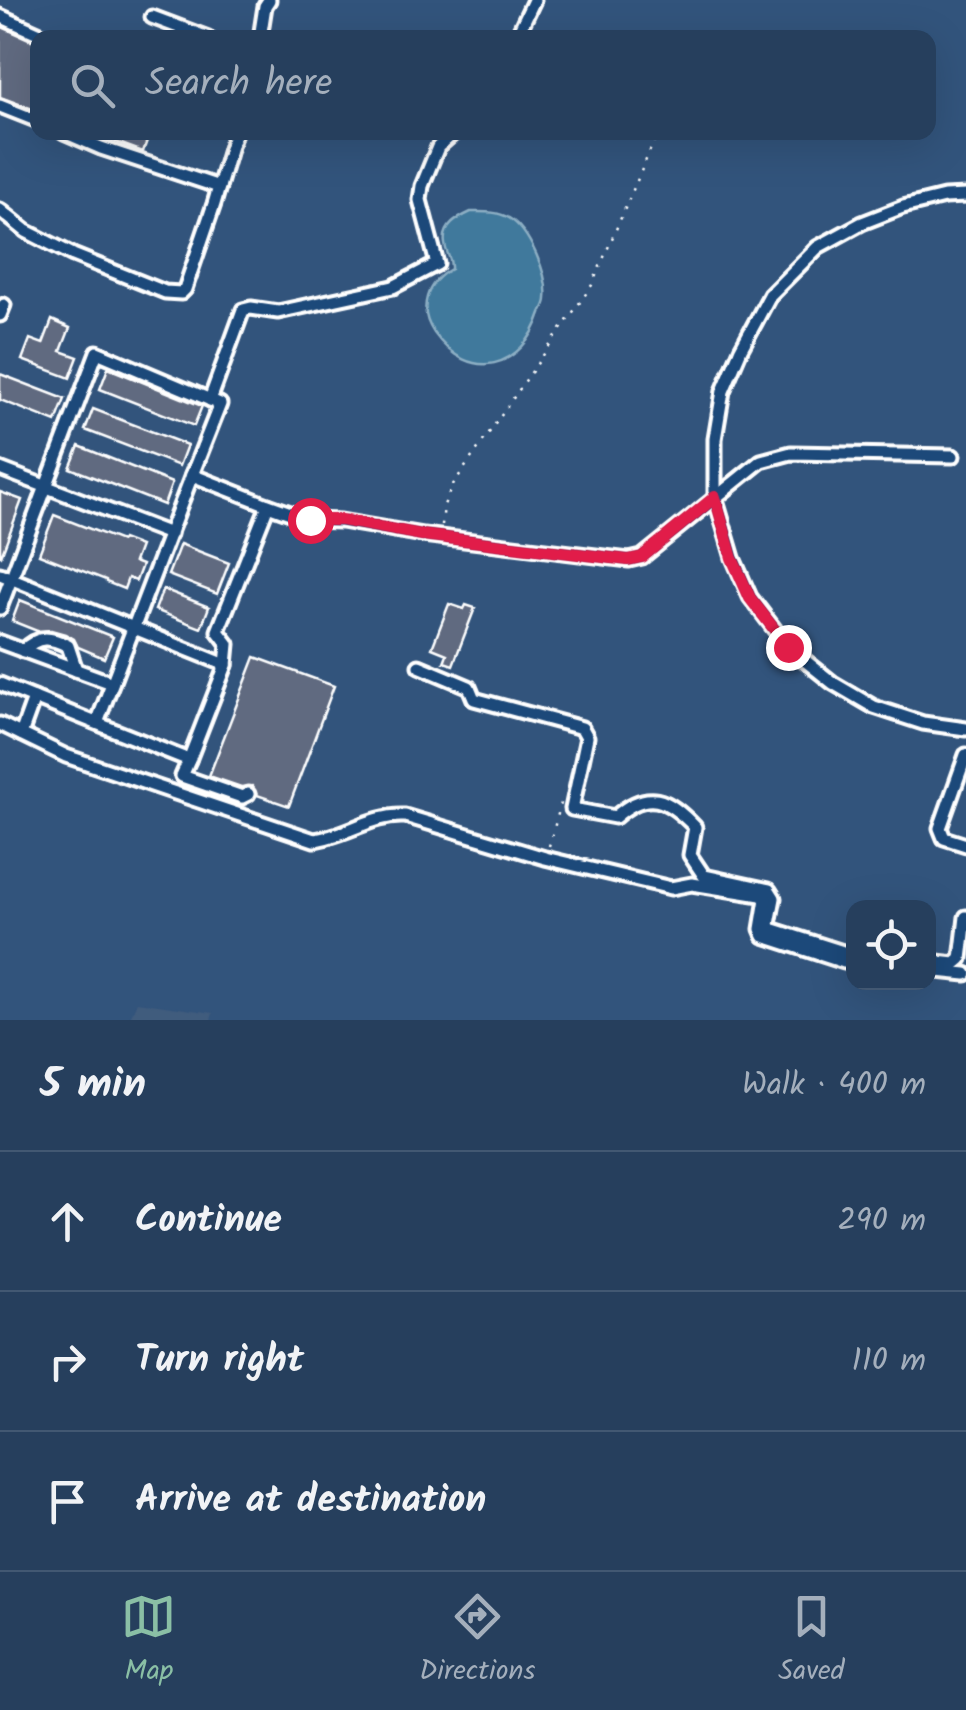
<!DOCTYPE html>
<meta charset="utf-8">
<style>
:root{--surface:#263f5d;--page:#2e4663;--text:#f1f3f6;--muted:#a4afbc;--line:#425872;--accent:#8abfa5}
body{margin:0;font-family:Kalam,sans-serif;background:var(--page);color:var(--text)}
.controls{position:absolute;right:30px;bottom:30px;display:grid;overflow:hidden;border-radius:20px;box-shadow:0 10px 40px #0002}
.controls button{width:90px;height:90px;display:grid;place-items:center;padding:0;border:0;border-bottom:2px solid var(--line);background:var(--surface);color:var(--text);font:50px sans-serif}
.stop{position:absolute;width:30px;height:30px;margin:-22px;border:8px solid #e11d48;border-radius:50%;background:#fff}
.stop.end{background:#e11d48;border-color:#fff;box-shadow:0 2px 10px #0008}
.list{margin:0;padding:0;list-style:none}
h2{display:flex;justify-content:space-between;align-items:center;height:130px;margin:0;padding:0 40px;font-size:42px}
h2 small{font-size:32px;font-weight:400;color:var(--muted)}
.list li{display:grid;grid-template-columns:65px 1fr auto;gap:30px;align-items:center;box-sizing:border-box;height:140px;padding:0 40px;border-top:2px solid var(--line)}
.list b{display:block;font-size:38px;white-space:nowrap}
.list em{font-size:32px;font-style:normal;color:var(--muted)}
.icon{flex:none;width:55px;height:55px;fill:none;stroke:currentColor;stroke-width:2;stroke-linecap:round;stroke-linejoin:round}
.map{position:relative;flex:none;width:966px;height:1020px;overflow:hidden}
.search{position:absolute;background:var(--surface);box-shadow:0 10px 40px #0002;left:30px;right:30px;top:30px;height:110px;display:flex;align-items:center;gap:25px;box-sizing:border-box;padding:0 35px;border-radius:20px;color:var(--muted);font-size:38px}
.sheet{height:550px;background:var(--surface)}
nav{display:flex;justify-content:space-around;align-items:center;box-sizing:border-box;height:140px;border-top:2px solid var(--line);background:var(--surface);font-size:28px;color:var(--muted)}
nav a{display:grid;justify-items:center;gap:5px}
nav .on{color:var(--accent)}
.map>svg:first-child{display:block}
</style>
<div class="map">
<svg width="966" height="1020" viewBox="0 0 966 1020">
<rect width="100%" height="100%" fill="#32547c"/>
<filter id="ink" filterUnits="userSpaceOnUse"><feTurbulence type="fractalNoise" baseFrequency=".01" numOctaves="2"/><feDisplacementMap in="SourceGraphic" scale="20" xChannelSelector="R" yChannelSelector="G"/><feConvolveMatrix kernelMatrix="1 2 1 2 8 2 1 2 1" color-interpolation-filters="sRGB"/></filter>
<g filter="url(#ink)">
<polygon fill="#405b7d" points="137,1002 213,1013 211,1020 129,1020"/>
<path fill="#41799c" stroke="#8dafc4" stroke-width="2.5" d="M 471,212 C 484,212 497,211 509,218 C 529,230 549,275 546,299 C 546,304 543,308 541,313 C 523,369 470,384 434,333 C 417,308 427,282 451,269 C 452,258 446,254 445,244 C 442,226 458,218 471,212 Z"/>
<g fill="#606b80" stroke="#fff" stroke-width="2.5">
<polygon points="0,26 38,43 38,111 0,97"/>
<polygon points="89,132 150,132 143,152"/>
<polygon points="52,320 70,328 61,351 78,357 70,378 22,360 30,339 43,344"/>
<polygon points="108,368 202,406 194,426 100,389"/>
<polygon points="0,374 65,399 56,422 0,400"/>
<polygon points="93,409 187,445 179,466 85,430"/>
<polygon points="79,446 172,483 164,505 70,468"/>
<polygon points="0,492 22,500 1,556 0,556"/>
<polygon points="54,515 121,541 122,539 140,546 134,562 142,565 136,581 128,578 124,589 106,582 106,580 39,554"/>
<polygon points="180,544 229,563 217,594 168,575"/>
<polygon points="163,589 209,607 201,628 155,610"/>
<polygon points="20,600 113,637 104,658 78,647 74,639 65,634 51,630 37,631 12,621"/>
<polygon points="449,604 464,609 466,605 475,608 453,665 444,662 447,654 432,648"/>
<polygon points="255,657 334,686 289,806 257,795 252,786 241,787 209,776"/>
</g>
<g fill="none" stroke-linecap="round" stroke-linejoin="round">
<g stroke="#fff" stroke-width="19">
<g id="minor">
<polyline points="0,16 49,38"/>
<polyline points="152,17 208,38"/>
<polyline points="260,38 265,6 269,0"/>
<polyline points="516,38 534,0"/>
<polyline points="0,106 38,121"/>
<polyline points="64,132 101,148 219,187"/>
<polyline points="966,196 944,197 903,207 862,223 818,247 770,295 741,349 723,391 715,439 715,497 733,558 750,597 788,647 833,683 874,707 923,723 966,729"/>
<polyline points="0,210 26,231 73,255 165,292 181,293 185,289 214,204 235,132"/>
<polyline points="0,315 4,305"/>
<polyline points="210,400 243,310 251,308 278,312 393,287 437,264 420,200 422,186 438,147 455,132"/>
<polyline points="0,469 170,534"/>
<polyline points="268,505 310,520 341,521 423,535 629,560 642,557 761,461 791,453 953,456"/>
<polyline points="0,574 226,665"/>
<polyline points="0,608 97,352 220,404 192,475"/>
<polyline points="0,642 112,683"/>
<path d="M 23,651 C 38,635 50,637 68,646 L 76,670"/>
<path d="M 419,666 L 469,687 L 474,699 L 582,728 L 587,737 L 572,809 L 615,817 C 648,788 667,798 695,827 L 690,855 L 704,876 L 769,890 L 774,898 L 769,924 L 771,929 L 843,952 L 854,953"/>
<path d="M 0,684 C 63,710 126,735 189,760 L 226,665 L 228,644 L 218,631 L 268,505 L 192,475 L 97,723"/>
<path d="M 0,724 L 66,756 L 314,840 C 346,836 373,814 405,816 L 545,858 L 671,888 L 692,884 L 761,895 L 766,899 L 761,929 L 764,936 L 844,962 L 854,963"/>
<polyline points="21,734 34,698"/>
<polyline points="966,755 940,828 944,838 966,845"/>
<polyline points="189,760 182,776 242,797 248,794"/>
<polyline points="928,961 955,964 961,959 966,917"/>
<polyline points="928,970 966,974"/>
</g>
</g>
<g stroke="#fff" stroke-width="2.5" stroke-dasharray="2.5 8" stroke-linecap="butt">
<polyline points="442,525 444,505 452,486 592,285 658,132"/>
<polyline points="549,846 563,796"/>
</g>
<use href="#minor" stroke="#1f4a7a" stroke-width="11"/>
</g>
</g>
<g fill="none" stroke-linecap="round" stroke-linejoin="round" filter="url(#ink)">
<polyline stroke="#e11d48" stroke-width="12" points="310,520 341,520 422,535 628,560 642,557 715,497 732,558 750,598 788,647"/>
</g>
</svg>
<div class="controls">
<button><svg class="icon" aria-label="locate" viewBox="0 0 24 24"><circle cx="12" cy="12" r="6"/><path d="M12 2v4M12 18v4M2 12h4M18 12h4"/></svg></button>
</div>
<div class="stop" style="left:310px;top:520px"></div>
<div class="stop end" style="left:788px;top:647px"></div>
<div class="search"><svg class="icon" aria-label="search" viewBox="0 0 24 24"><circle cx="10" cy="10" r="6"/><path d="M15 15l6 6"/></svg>Search here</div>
</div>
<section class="sheet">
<h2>5 min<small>Walk · 400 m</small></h2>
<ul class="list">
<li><svg class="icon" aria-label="ahead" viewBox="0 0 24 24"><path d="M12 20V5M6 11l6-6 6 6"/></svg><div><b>Continue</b></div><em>290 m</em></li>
<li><svg class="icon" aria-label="right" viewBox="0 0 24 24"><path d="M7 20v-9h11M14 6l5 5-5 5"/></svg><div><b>Turn right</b></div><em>110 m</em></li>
<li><svg class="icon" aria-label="arrive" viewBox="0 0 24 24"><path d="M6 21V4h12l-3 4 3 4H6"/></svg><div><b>Arrive at destination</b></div></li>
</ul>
</section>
<nav>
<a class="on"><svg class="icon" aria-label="map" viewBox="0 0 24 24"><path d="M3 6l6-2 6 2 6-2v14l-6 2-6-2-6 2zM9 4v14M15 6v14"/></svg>Map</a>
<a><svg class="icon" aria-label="directions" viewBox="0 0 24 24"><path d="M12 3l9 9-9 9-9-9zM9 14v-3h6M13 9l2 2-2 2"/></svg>Directions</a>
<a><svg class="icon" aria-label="saved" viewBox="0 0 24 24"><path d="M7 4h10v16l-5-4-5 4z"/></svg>Saved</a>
</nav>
